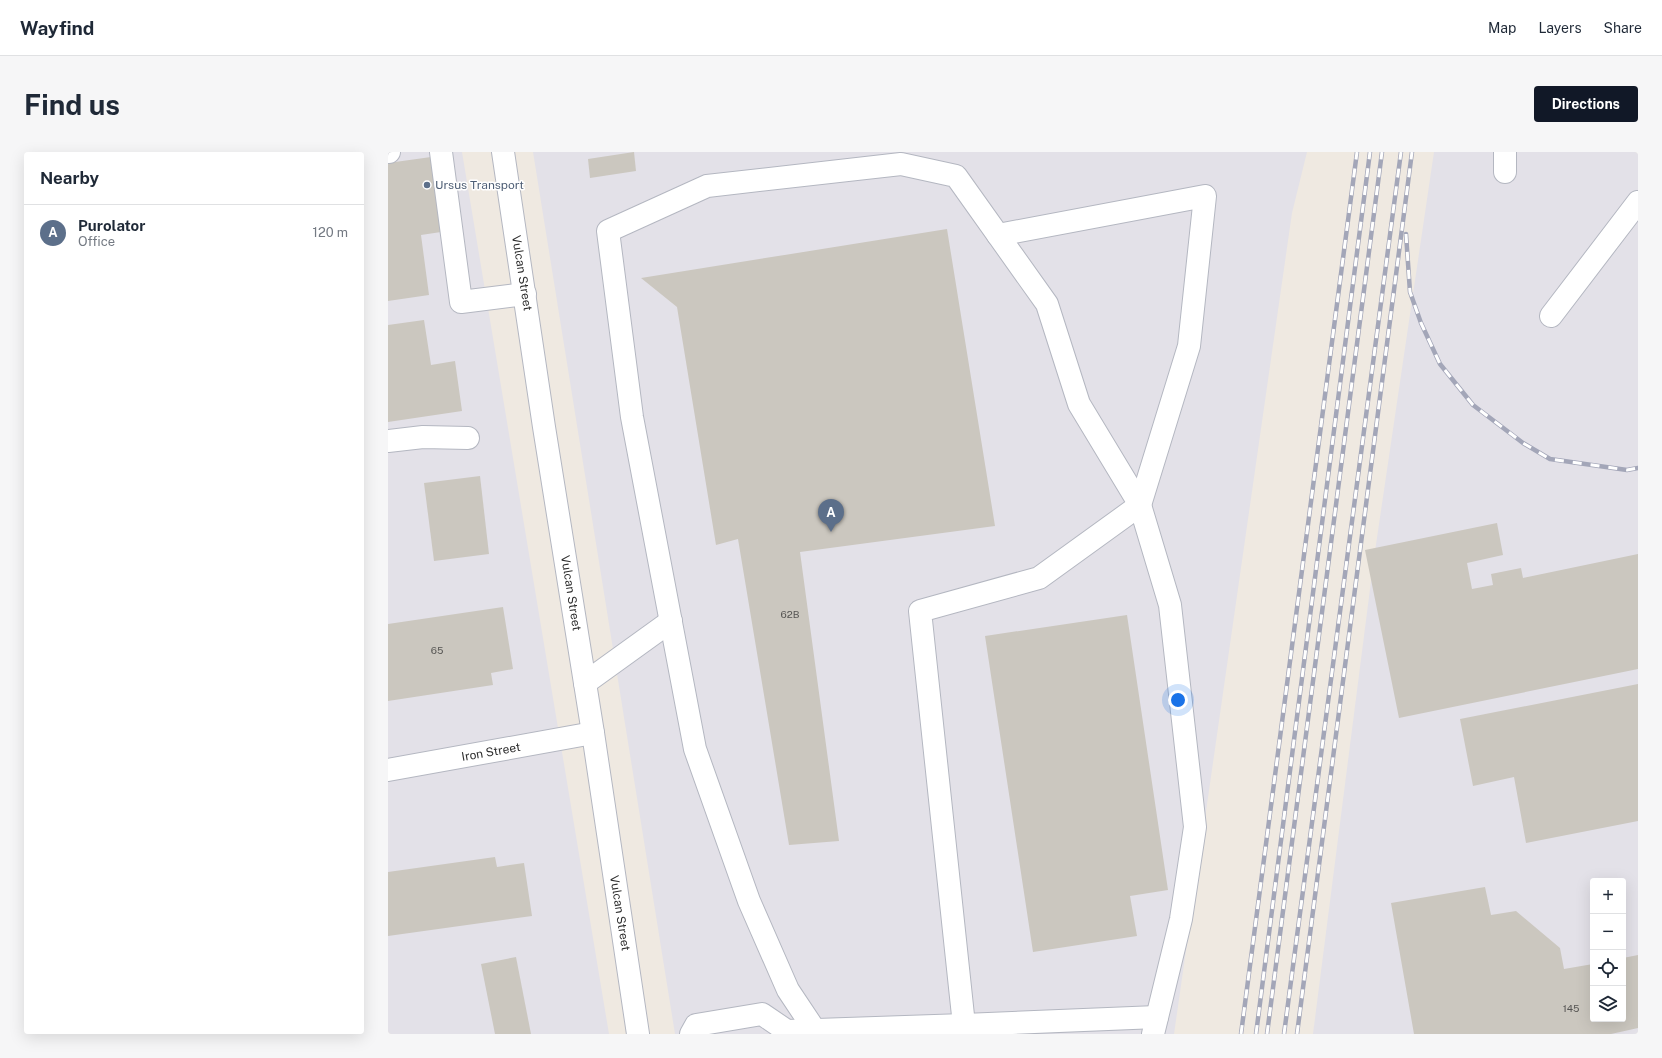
<!DOCTYPE html>
<meta charset="utf-8">
<style>
:root{--surface:#fff;--page:#f6f6f7;--text:#1f2937;--muted:#747a83;--line:#e0e1e3;--accent:#111827}
body{margin:0;font-family:"Public Sans",sans-serif;background:var(--page);color:var(--text)}
.controls{position:absolute;right:12px;bottom:12px;display:grid;overflow:hidden;border-radius:4px;box-shadow:0 4px 16px #0002}
.controls button{width:36px;height:36px;display:grid;place-items:center;padding:0;border:0;border-bottom:1px solid var(--line);background:var(--surface);color:var(--text);font:20px sans-serif}
.you{position:absolute;left:790px;top:548px;width:14px;height:14px;margin:-10px;border:3px solid #fff;border-radius:50%;background:#1a73e8;box-shadow:0 0 0 6px #1a73e833}
.badge{display:grid;place-items:center;width:26px;height:26px;border-radius:50%;background:var(--accent);color:#fff;font-size:13px;font-weight:700}
.pin{position:absolute;translate:-50% -33px;filter:drop-shadow(0 1px 2px #0008)}
.pin::after{content:'';position:absolute;top:21px;width:14px;height:12px;background:inherit;clip-path:polygon(0 0,100% 0,50% 100%)}
.list{margin:0;padding:0;list-style:none}
h2{display:flex;justify-content:space-between;align-items:center;height:52px;margin:0;padding:0 16px;font-size:17px}
h2 small{font-size:13px;font-weight:400;color:var(--muted)}
.list li{display:grid;grid-template-columns:26px 1fr auto;gap:12px;align-items:center;box-sizing:border-box;height:56px;padding:0 16px;border-top:1px solid var(--line)}
.list b{display:block;font-size:15px;white-space:nowrap}
.list p{margin:0;font-size:13px;white-space:nowrap;color:var(--muted)}
.list em{font-size:13px;font-style:normal;color:var(--muted)}
.icon{flex:none;width:22px;height:22px;fill:none;stroke:currentColor;stroke-width:2;stroke-linecap:round;stroke-linejoin:round}
.map{position:relative;flex:none;width:1250px;height:882px;overflow:hidden;border-radius:4px}
header{display:flex;align-items:center;gap:24px;box-sizing:border-box;height:56px;padding:0 20px;background:var(--surface);border-bottom:1px solid var(--line)}
header strong{font-size:19px}
nav{display:flex;gap:22px;margin-inline-start:auto;font-size:14px}
.intro{display:flex;align-items:center;justify-content:space-between;box-sizing:border-box;height:96px;padding:0 24px}
h1{margin:0;font-size:28px}
.button{padding:10px 18px;border-radius:4px;background:var(--accent);color:#fff;font-size:14px;font-weight:700}
main{display:flex;gap:24px;padding:0 24px}
aside{flex:1;background:var(--surface);border-radius:4px;box-shadow:0 4px 16px #0002}
.map>svg:first-child{display:block}
</style>
<header>
<strong>Wayfind</strong>
<nav><a>Map</a><a>Layers</a><a>Share</a></nav>
</header>
<div class="intro"><h1>Find us</h1><a class="button">Directions</a></div>
<main>
<aside>
<h2>Nearby<small></small></h2>
<ul class="list">
<li><span class="badge" style="background:#5c6f8a">A</span><div><b>Purolator</b><p>Office</p></div><em>120 m</em></li>
</ul>
</aside>
<div class="map">
<svg width="1250" height="882" viewBox="0 0 1250 882">
<rect width="100%" height="100%" fill="#efe9e1"/>
<g fill="#e3e1e8" fill-rule="evenodd">
<polygon points="0,0 74,0 221,882 0,882"/>
<polygon points="145,0 919,0 904,61 786,882 287,882"/>
<path d="M 1046,0 L 1250,0 L 1250,882 L 925,882 L 986,406 ZM 1205,729 L 1235,729 L 1235,867 L 1205,867 Z"/>
</g>
<g fill="#cbc7bf">
<polygon points="246,0 248,19 202,26 200,7"/>
<polygon points="43,5 53,80 33,83 41,143 0,149 0,11"/>
<polygon points="559,77 607,374 412,400 451,689 401,693 350,387 328,393 289,155 253,126"/>
<polygon points="36,168 43,213 67,209 74,259 0,270 0,173"/>
<polygon points="92,324 101,402 46,409 36,331"/>
<polygon points="1109,371 1115,403 1079,411 1084,437 1105,433 1103,422 1133,416 1135,426 1250,402 1250,517 1011,566 977,398"/>
<polygon points="115,455 125,517 103,521 105,533 0,549 0,472"/>
<polygon points="739,463 780,738 742,744 749,784 645,800 597,484"/>
<polygon points="1250,532 1250,669 1138,691 1126,625 1085,634 1072,567"/>
<polygon points="107,705 109,715 136,711 144,764 0,784 0,720"/>
<polygon points="1097,735 1103,763 1128,759 1172,796 1176,817 1205,812 1205,867 1235,867 1235,806 1250,803 1250,876 1223,882 1026,882 1003,751"/>
<polygon points="128,805 143,882 107,882 93,812"/>
</g>
<g fill="none" stroke-linecap="round" stroke-linejoin="round">
<g stroke="#b4b7c1" stroke-width="24">
<g id="minor">
<polyline points="0,0 1,0"/>
<polyline points="53,0 73,150 137,142"/>
<polyline points="115,0 156,275 205,581 250,882"/>
<polyline points="1117,0 1117,20"/>
<polyline points="1163,164 1250,50"/>
<polyline points="0,289 35,285 80,286"/>
<polyline points="197,531 283,469"/>
<polyline points="0,618 205,581"/>
<polyline points="576,873 532,459 651,426 752,353 801,194 817,44 610,83"/>
<polyline points="399,879 576,873 769,865"/>
<polyline points="303,882 308,873 374,862 399,879 396,882"/>
<polyline points="426,882 426,877 400,838 361,749 307,597 244,265 220,79 319,34 513,12 568,24 659,152 691,252 752,353 782,453 807,675 793,767 765,882"/>
</g>
</g>
<use href="#minor" stroke="#fff" stroke-width="22"/>
<g stroke="#a3a6b8" stroke-width="4.5">
<g id="rail">
<polyline points="1018,82 1022,140 1033,171 1052,212 1085,253 1135,291 1162,307 1239,318 1250,316"/>
<polyline points="853,882 969,0"/>
<polyline points="868,882 982,0"/>
<polyline points="879,882 994,0"/>
<polyline points="896,882 1013,0"/>
<polyline points="909,882 1024,0"/>
</g>
</g>
<use href="#rail" stroke="#fff" stroke-width="3" stroke-dasharray="9" stroke-linecap="butt"/>
</g>
<circle fill="#5c6f8a" stroke="#fff" stroke-width="1.5" cx="39" cy="33" r="4"/>
<g text-anchor="middle" stroke-width="3" stroke-linejoin="round" paint-order="stroke">
<g font-size="10" fill="#555452">
<text x="402" y="466">62B</text>
<text x="49" y="502">65</text>
<text x="1183" y="860">145</text>
</g>
<g font-size="12" fill="#4e5e75" stroke="#fff" text-anchor="start">
<text x="47" y="37">Ursus Transport</text>
</g>
<g font-size="12" fill="#2e2e2e" stroke="#fff">
<text transform="translate(134 121) rotate(81)" y="4">Vulcan Street</text>
<text transform="translate(183 441) rotate(81)" y="4">Vulcan Street</text>
<text transform="translate(103 600) rotate(-10)" y="4">Iron Street</text>
<text transform="translate(232 761) rotate(81)" y="4">Vulcan Street</text>
</g>
</g>
</svg>
<div class="controls">
<button>+</button>
<button>−</button>
<button><svg class="icon" aria-label="locate" viewBox="0 0 24 24"><circle cx="12" cy="12" r="6"/><path d="M12 2v4M12 18v4M2 12h4M18 12h4"/></svg></button>
<button><svg class="icon" aria-label="layers" viewBox="0 0 24 24"><path d="M12 4l9 5-9 5-9-5zM3 14l9 5 9-5"/></svg></button>
</div>
<div class="you"></div>
<div class="pin badge" style="left:443px;top:380px;background:#5c6f8a">A</div>
</div>
</main>
